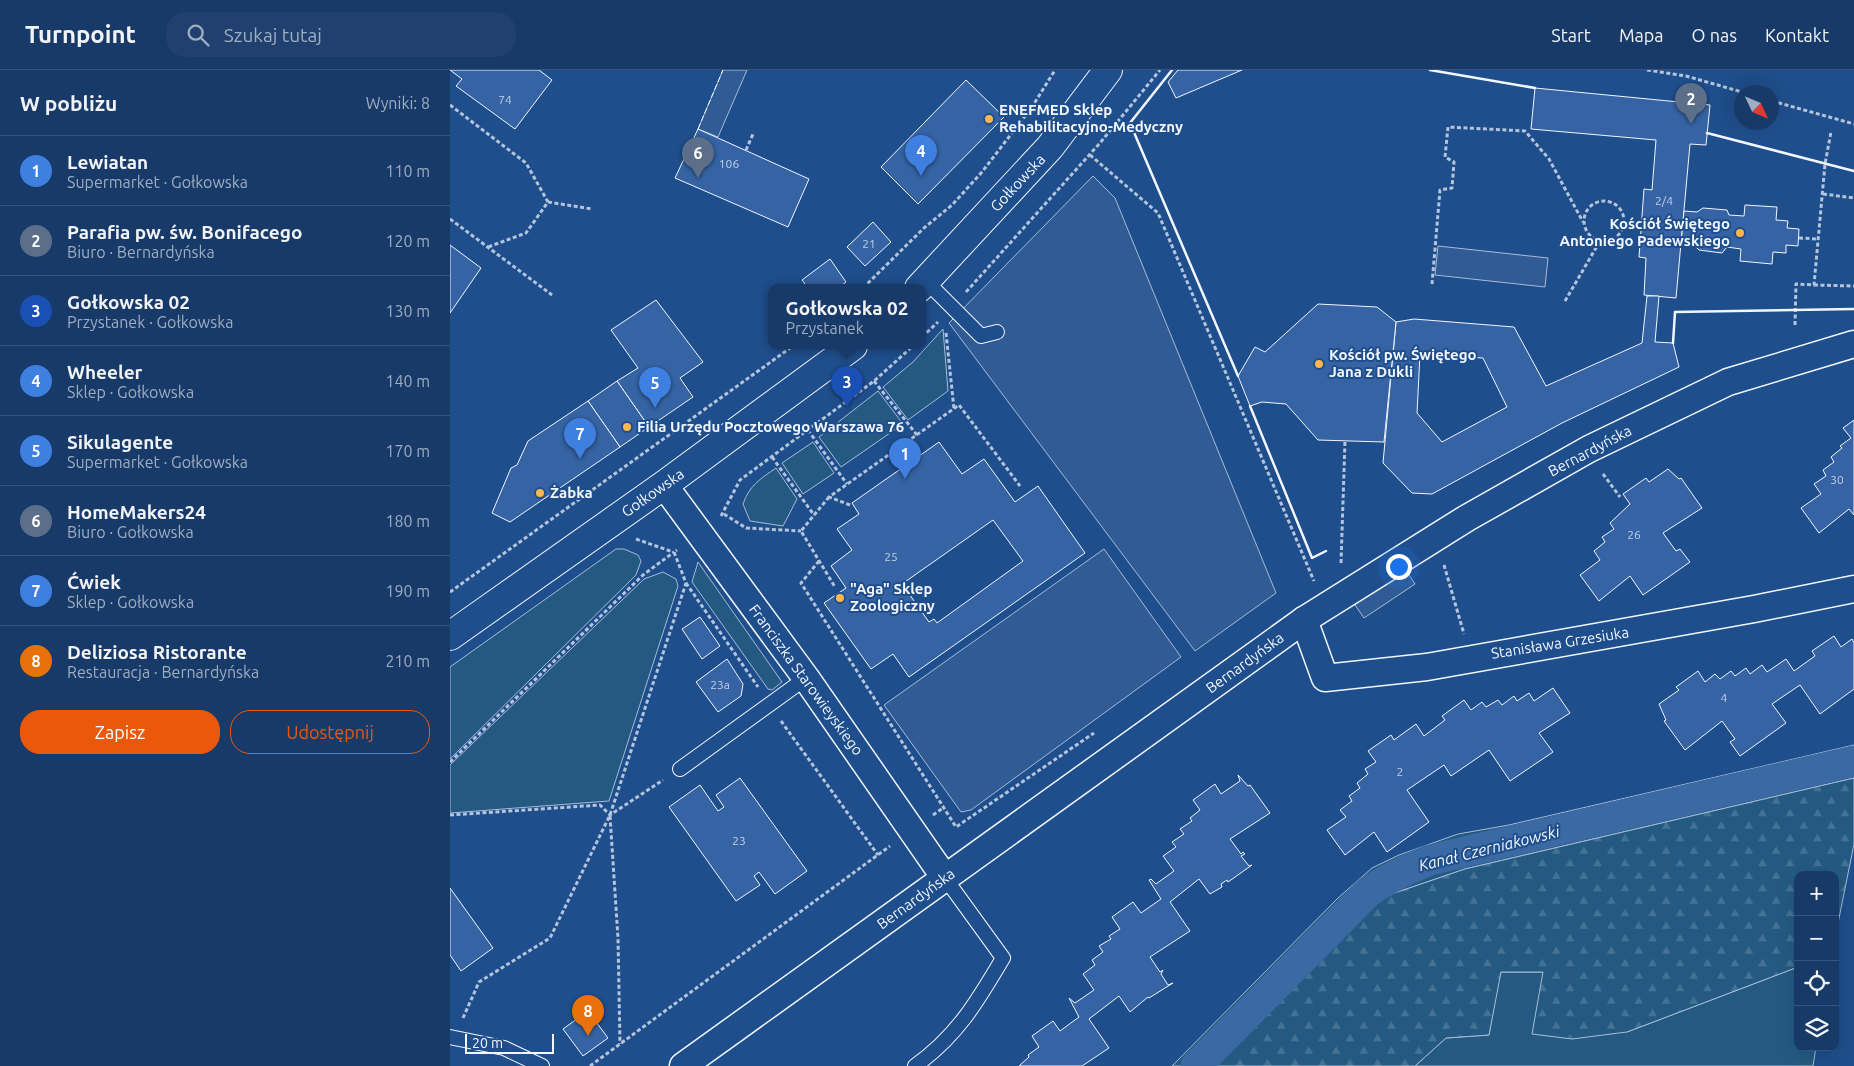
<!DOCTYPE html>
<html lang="pl">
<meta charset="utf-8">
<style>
:root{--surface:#173a69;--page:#20416f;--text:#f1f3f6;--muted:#9eadc0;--line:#36547d;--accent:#ea580c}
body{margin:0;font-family:Ubuntu,sans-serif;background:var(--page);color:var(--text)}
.controls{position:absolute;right:15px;bottom:15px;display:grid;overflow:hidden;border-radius:10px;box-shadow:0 5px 20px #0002}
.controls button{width:45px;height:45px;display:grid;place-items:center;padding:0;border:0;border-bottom:1px solid var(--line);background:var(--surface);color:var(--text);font:25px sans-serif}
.compass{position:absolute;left:1284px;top:15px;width:45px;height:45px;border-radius:50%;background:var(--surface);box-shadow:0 5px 20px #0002;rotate:134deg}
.scale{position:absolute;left:15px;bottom:12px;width:89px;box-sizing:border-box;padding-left:5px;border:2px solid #f2f6ff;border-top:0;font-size:14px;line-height:18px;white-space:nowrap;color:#f2f6ff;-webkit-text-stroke:4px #1f4e8c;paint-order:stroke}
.you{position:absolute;left:948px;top:496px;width:18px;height:18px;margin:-12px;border:4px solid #fff;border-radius:50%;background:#1a73e8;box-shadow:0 0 0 8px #1a73e833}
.badge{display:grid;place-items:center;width:32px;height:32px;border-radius:50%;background:var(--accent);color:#fff;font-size:16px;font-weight:700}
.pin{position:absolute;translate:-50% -41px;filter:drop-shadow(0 1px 2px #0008)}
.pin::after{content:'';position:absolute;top:26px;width:18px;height:15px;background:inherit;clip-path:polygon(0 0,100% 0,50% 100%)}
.popup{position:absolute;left:318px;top:214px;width:158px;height:65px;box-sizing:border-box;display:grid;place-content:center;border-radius:10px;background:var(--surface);filter:drop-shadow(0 1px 4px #0005);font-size:16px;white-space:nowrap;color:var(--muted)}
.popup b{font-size:19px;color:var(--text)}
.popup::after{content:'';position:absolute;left:50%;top:100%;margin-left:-10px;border:10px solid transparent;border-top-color:var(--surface)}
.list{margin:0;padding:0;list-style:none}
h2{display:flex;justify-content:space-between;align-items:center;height:65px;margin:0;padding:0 20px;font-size:21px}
h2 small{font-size:16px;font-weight:400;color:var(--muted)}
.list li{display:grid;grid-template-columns:32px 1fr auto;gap:15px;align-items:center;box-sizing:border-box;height:70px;padding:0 20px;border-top:1px solid var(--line)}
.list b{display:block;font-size:19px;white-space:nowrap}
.list p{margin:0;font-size:16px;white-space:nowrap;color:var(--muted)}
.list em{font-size:16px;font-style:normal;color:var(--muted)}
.actions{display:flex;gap:10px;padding:15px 20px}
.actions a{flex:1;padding:11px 0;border:1px solid var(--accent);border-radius:20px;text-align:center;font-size:18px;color:var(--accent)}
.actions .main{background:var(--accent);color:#fff}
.icon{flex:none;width:28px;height:28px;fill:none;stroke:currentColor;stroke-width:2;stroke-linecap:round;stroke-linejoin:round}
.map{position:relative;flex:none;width:1404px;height:996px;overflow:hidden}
header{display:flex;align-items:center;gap:30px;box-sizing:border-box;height:70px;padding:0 25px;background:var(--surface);border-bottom:1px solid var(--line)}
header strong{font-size:24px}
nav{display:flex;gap:28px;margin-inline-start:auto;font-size:18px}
.search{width:350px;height:45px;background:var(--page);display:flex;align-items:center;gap:12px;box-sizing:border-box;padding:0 18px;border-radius:20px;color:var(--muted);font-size:19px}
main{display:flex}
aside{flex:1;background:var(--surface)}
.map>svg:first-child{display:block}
</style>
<header>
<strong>Turnpoint</strong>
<div class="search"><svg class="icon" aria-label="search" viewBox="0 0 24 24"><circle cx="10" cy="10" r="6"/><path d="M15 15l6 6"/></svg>Szukaj tutaj</div>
<nav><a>Start</a><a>Mapa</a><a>O nas</a><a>Kontakt</a></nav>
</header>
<main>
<aside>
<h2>W pobliżu<small>Wyniki: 8</small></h2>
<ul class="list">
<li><span class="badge" style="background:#3f7fe0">1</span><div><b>Lewiatan</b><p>Supermarket · Gołkowska</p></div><em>110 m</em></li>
<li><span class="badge" style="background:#5c6f8a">2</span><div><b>Parafia pw. św. Bonifacego</b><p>Biuro · Bernardyńska</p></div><em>120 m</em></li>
<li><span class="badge" style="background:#1a4fb4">3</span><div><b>Gołkowska 02</b><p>Przystanek · Gołkowska</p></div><em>130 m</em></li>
<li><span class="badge" style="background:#3f7fe0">4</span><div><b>Wheeler</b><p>Sklep · Gołkowska</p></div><em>140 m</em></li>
<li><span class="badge" style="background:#3f7fe0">5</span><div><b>Sikulagente</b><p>Supermarket · Gołkowska</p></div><em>170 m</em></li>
<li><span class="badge" style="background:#5c6f8a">6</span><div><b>HomeMakers24</b><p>Biuro · Gołkowska</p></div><em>180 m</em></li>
<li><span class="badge" style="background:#3f7fe0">7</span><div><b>Ćwiek</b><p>Sklep · Gołkowska</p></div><em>190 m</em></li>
<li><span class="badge" style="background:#e8710a">8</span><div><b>Deliziosa Ristorante</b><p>Restauracja · Bernardyńska</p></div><em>210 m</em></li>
</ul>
<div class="actions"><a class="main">Zapisz</a><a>Udostępnij</a></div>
</aside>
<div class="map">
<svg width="1404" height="996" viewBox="0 0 1404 996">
<defs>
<pattern id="forest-firs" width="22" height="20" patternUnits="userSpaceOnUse" patternTransform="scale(1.25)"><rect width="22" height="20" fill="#245a82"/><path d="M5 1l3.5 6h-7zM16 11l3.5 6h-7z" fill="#447295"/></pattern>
</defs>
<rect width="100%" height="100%" fill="#1f4e8c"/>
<g fill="#245a82" stroke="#a8bbd7">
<polygon points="493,259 498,321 458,350 433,317 463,292"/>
<polygon points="428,321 453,354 391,397 369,367"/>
<polygon points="363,372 384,403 353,424 332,393"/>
<path d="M 326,398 L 347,429 L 333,456 L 300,451 L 293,434 C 299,416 310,409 326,398 Z"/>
<polygon points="166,479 174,479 188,485 191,491 186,505 0,689 0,597"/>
<polygon points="248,492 332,612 322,620 318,619 242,512"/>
<polygon points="213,502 226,509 228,516 159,731 0,743 0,695 194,509"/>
<polygon points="1404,675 1404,708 1015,799 930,828 763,996 722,996 888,828 922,798 949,785 1008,764 1059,755"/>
<polygon points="1348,897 1348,977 1366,977 1363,996 965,996 996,968 1039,965 1050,902 1094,902 1177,962"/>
</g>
<polygon fill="url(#forest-firs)" stroke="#a8bbd7" points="1404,708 1404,774 1385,868 1385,805 1348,805 1348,897 1177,962 1122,969 1082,964 1093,902 1051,902 1039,965 996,968 965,996 764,996 930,828 1015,799"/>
<g fill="#305b95" stroke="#a8bbd7">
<polygon points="273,0 297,0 268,67 248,59"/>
<polygon points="643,106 665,128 826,523 745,581 499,253"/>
<polygon points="988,176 1098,188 1095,217 985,205"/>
<polygon points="654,479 731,587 521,740 511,742 434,635"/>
<polygon points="955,499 965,514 914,548 903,532"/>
</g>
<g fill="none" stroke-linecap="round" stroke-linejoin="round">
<path stroke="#3b69a3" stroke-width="31" d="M 746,996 L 917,823 C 937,808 957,799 980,790 L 1404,691"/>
</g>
<g fill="#3563a3" stroke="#f2f6ff" fill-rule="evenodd">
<polygon points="0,0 89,0 102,10 65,59 6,16 12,9"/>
<polygon points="728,0 792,0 726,28 718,12"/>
<polygon points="516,10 554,47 468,134 431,97"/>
<polygon points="1085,18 1260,35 1256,75 1240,74 1226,228 1194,225 1196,188 1189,187 1194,119 1202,120 1206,70 1081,59"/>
<polygon points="248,59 359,109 338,157 225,108"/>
<polygon points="1295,135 1327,137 1326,150 1338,151 1337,158 1349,159 1348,176 1336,175 1336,183 1323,182 1322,194 1290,191 1291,179 1277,177 1272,183 1249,180 1244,175 1231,174 1234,141 1247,142 1253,138 1277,140 1279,145 1294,146"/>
<polygon points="423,152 441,172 415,196 397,177"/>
<polygon points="0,175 31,198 0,243"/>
<polygon points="380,189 396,212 388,218 358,218 352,210"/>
<path d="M 1197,226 L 1209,226 L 1205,272 L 1223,273 L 1229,297 L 1112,353 L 982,424 L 962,423 L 933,393 L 946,252 L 964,249 L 1064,257 L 1096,316 L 1192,273 ZM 970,284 L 1033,288 L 1057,337 L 992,372 L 967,343 Z"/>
<polygon points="206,230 253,292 230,308 243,327 199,357 167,311 188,298 161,260"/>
<polygon points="868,234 927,237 946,252 934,372 868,370 836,334 812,332 800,336 788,306 805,277 815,282"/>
<polygon points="167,311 199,357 170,377 138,331"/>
<polygon points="138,331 170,377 60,452 42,443 61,398 67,395 78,371"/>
<polygon points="1404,350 1404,445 1399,439 1369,463 1351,438 1371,424 1364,414 1376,406 1373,400 1384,392 1381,387 1392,378 1390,376 1401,368 1393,358"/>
<path d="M 489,372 L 512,404 L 534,389 L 565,432 L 588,416 L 635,483 L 459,607 L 443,584 L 421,599 L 374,533 L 396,518 L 381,496 L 402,480 L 387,459 L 409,444 L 402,433 ZM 543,450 L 573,491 L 487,553 L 484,549 L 479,552 L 452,514 Z"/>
<polygon points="1218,399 1229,409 1231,408 1252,438 1213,463 1226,481 1230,479 1240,492 1193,525 1180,506 1149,531 1130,505 1150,490 1144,481 1155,472 1152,467 1164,459 1160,453 1180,434 1173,424 1196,408 1199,412"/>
<polygon points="250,547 270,576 252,589 232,559"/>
<polygon points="1384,566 1391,577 1402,569 1404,573 1404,619 1370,644 1350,615 1322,634 1336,653 1290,686 1280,672 1285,669 1272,651 1235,680 1214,651 1216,650 1209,634 1229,620 1226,617 1248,601 1255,612 1265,604 1270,609 1281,601 1285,606 1296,598 1300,604 1312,595 1317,602 1336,589 1344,601 1365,586 1362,581"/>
<polygon points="277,589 293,614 291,626 268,642 246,612"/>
<polygon points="1103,618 1120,643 1089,663 1103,682 1060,711 1039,680 1001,706 994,695 957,720 979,752 937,782 924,762 895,785 877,760 896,747 890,740 902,731 899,726 910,718 907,713 918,704 915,699 926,692 918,681 941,665 944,670 966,654 974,666 995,650 992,646 1014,630 1021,640 1032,632 1036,637 1048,630 1052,635 1064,626 1067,631 1079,623 1084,631"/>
<polygon points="788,705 798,716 800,715 820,743 780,769 791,784 793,782 795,784 791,786 799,796 802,795 778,812 777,810 771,814 772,817 760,824 749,809 720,832 740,861 700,887 710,902 713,900 711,904 718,915 723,913 699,928 698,927 680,942 669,926 639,949 659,978 632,996 569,996 579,987 578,985 589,977 582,966 603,951 610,961 629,947 619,928 625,933 644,920 633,904 645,895 642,890 653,882 649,876 661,869 659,866 670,859 662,847 683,832 691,843 711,829 699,810 701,809 706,814 724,801 713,786 726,777 722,772 734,764 730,759 742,751 740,748 750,740 743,730 765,714 771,724 790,711"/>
<polygon points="290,708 357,801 325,824 309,802 304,806 310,815 286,831 219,737 250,715 268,741 274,737 266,725"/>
<polygon points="0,818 43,878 11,901 0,885"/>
<polygon points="138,941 158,968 133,986 113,959"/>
</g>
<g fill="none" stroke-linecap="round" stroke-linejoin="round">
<g stroke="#f2f6ff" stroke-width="16">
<g id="service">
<polyline points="476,211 531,266 547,262"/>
<polyline points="230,699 356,608"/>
<polyline points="0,967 54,978 92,996"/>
<path d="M 465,996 C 507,966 527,932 553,888 L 495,808"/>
</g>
</g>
<g stroke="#f2f6ff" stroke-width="29">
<g id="minor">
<polyline points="214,415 356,608 495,808"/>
<polyline points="854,550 875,608 977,597 1304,539 1404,519"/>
<polyline points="233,996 854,550 1017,448 1139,379 1278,312 1404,274"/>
</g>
</g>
<g stroke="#f2f6ff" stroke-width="30">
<g id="tertiary">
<polyline points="469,218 600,77 658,0"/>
<polyline points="0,566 214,415 403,276"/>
</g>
</g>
<g stroke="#b3c4dc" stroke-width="3" stroke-dasharray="4 2.5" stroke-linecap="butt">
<polyline points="1197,0 1236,6 1292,22"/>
<polyline points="1322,31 1404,54"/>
<polyline points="0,35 76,93 98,132 76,163 38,177"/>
<polyline points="296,80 303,64"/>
<polyline points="640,85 708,143 864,511"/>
<polyline points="1373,124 1404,128"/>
<circle cx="1154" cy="151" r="20"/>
<polyline points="98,132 142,139"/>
<polyline points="0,149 102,225"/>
<polyline points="1349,168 1368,169"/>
<polyline points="982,214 990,120 1002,118 1004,92 995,87 998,57 1075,61 1099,89 1133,152"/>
<polyline points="1364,215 1404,216"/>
<polyline points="413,218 474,158 502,135 532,102 582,37 605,0"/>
<polyline points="516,222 650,73 710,0"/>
<polyline points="1115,231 1150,171"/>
<polyline points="1345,255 1346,214 1364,215 1375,94 1381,62"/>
<polyline points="496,263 504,339"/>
<polyline points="472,267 488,252"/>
<polyline points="424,311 467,365"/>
<polyline points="358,360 397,414"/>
<polyline points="322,387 364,445"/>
<polyline points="1153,404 1170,427"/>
<polyline points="379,427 351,461 385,517"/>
<polyline points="400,435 379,427 509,335 570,416"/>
<polyline points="274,444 296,458 351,461"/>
<polyline points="271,446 290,410 424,311 463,276"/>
<polyline points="186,469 223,482"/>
<polyline points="369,491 351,513 506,757 644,663"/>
<polyline points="891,493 895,371"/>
<polyline points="994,495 1014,564"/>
<polyline points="236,513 308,617"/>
<polyline points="0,522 343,276"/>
<polyline points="331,651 428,785"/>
<polyline points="0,692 193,505 224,482"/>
<polyline points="0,745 150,735 160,745 213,710"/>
<polyline points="483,745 493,738"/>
<polyline points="160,746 168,868 170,974"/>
<polyline points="13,948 29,912 100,868 160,745 236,513 224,482 227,480"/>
<polyline points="140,996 440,776"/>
</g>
<use href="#service" stroke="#1f4e8c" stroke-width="14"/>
<use href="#minor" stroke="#1f4e8c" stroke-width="26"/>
<use href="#tertiary" stroke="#1f4e8c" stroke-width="28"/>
<polyline stroke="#f2f6ff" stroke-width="1" stroke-dasharray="6 2.5" stroke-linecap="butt" points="248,59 273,0"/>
<g stroke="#f2f6ff" stroke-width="2.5">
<polyline points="722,0 680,53 788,306"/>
<polyline points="980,0 1085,18"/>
<polyline points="1257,63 1404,101"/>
<polyline points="1223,273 1225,242 1404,239"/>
<polyline points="800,336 862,488 876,481"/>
</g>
</g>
<g fill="#ffb74d" stroke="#1f4e8c" stroke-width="2">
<circle cx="539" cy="49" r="5"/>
<circle cx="1290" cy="163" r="5"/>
<circle cx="869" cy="294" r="5"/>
<circle cx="177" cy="357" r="5"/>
<circle cx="90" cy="423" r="5"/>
<circle cx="390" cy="528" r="5"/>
</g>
<g text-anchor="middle" stroke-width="4" stroke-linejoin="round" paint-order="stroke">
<g font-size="12" fill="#c3d1e8">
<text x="55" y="34">74</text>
<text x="279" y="98">106</text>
<text x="1214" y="135">2/4</text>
<text x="419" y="178">21</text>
<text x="1387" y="414">30</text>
<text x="1184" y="469">26</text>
<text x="441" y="491">25</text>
<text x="270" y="619">23a</text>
<text x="1274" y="632">4</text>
<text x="950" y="706">2</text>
<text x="289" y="775">23</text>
</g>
<g font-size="15" font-weight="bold" fill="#f2f6ff" stroke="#1f4e8c" text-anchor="start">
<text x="549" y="45">ENEFMED Sklep<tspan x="549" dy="17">Rehabilitacyjno-Medyczny</tspan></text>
<text x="1280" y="159" text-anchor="end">Kościół Świętego<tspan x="1280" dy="17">Antoniego Padewskiego</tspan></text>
<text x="879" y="290">Kościół pw. Świętego<tspan x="879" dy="17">Jana z Dukli</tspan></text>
<text x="187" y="362">Filia Urzędu Pocztowego Warszawa 76</text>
<text x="100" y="428">Żabka</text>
<text x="400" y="524">"Aga" Sklep<tspan x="400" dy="17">Zoologiczny</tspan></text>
</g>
<g font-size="15" fill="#f2f6ff" stroke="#1f4e8c">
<text transform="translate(568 113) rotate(-47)" y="5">Gołkowska</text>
<text transform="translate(1140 381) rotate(-28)" y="5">Bernardyńska</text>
<text transform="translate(203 423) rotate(-35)" y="5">Gołkowska</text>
<text transform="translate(1110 573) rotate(-9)" y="5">Stanisława Grzesiuka</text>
<text transform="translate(795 593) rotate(-36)" y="5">Bernardyńska</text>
<text transform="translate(356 610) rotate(54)" y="5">Franciszka Starowieyskiego</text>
<text transform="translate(466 829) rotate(-36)" y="5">Bernardyńska</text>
</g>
<g font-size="16" font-style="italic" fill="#f2f6ff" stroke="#1f4e8c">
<text transform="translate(1039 778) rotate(-14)" y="6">Kanał Czerniakowski</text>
</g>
</g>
</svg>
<div class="controls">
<button>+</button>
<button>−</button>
<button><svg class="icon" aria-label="locate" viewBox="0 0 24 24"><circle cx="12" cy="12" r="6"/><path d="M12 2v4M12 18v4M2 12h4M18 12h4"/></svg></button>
<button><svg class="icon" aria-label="layers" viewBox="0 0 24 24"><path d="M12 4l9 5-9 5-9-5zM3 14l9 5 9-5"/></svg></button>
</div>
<svg class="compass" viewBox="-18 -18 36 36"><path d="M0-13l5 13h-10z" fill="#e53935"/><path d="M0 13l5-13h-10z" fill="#9eadc0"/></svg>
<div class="scale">20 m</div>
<div class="you"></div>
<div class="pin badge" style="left:455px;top:409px;background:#3f7fe0">1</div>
<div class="pin badge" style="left:1241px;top:54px;background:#5c6f8a">2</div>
<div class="pin badge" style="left:397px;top:337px;background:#1a4fb4">3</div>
<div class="popup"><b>Gołkowska 02</b>Przystanek</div>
<div class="pin badge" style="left:471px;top:106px;background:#3f7fe0">4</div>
<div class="pin badge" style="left:205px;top:338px;background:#3f7fe0">5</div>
<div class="pin badge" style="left:248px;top:108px;background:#5c6f8a">6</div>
<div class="pin badge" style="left:130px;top:389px;background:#3f7fe0">7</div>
<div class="pin badge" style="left:138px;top:966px;background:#e8710a">8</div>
</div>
</main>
